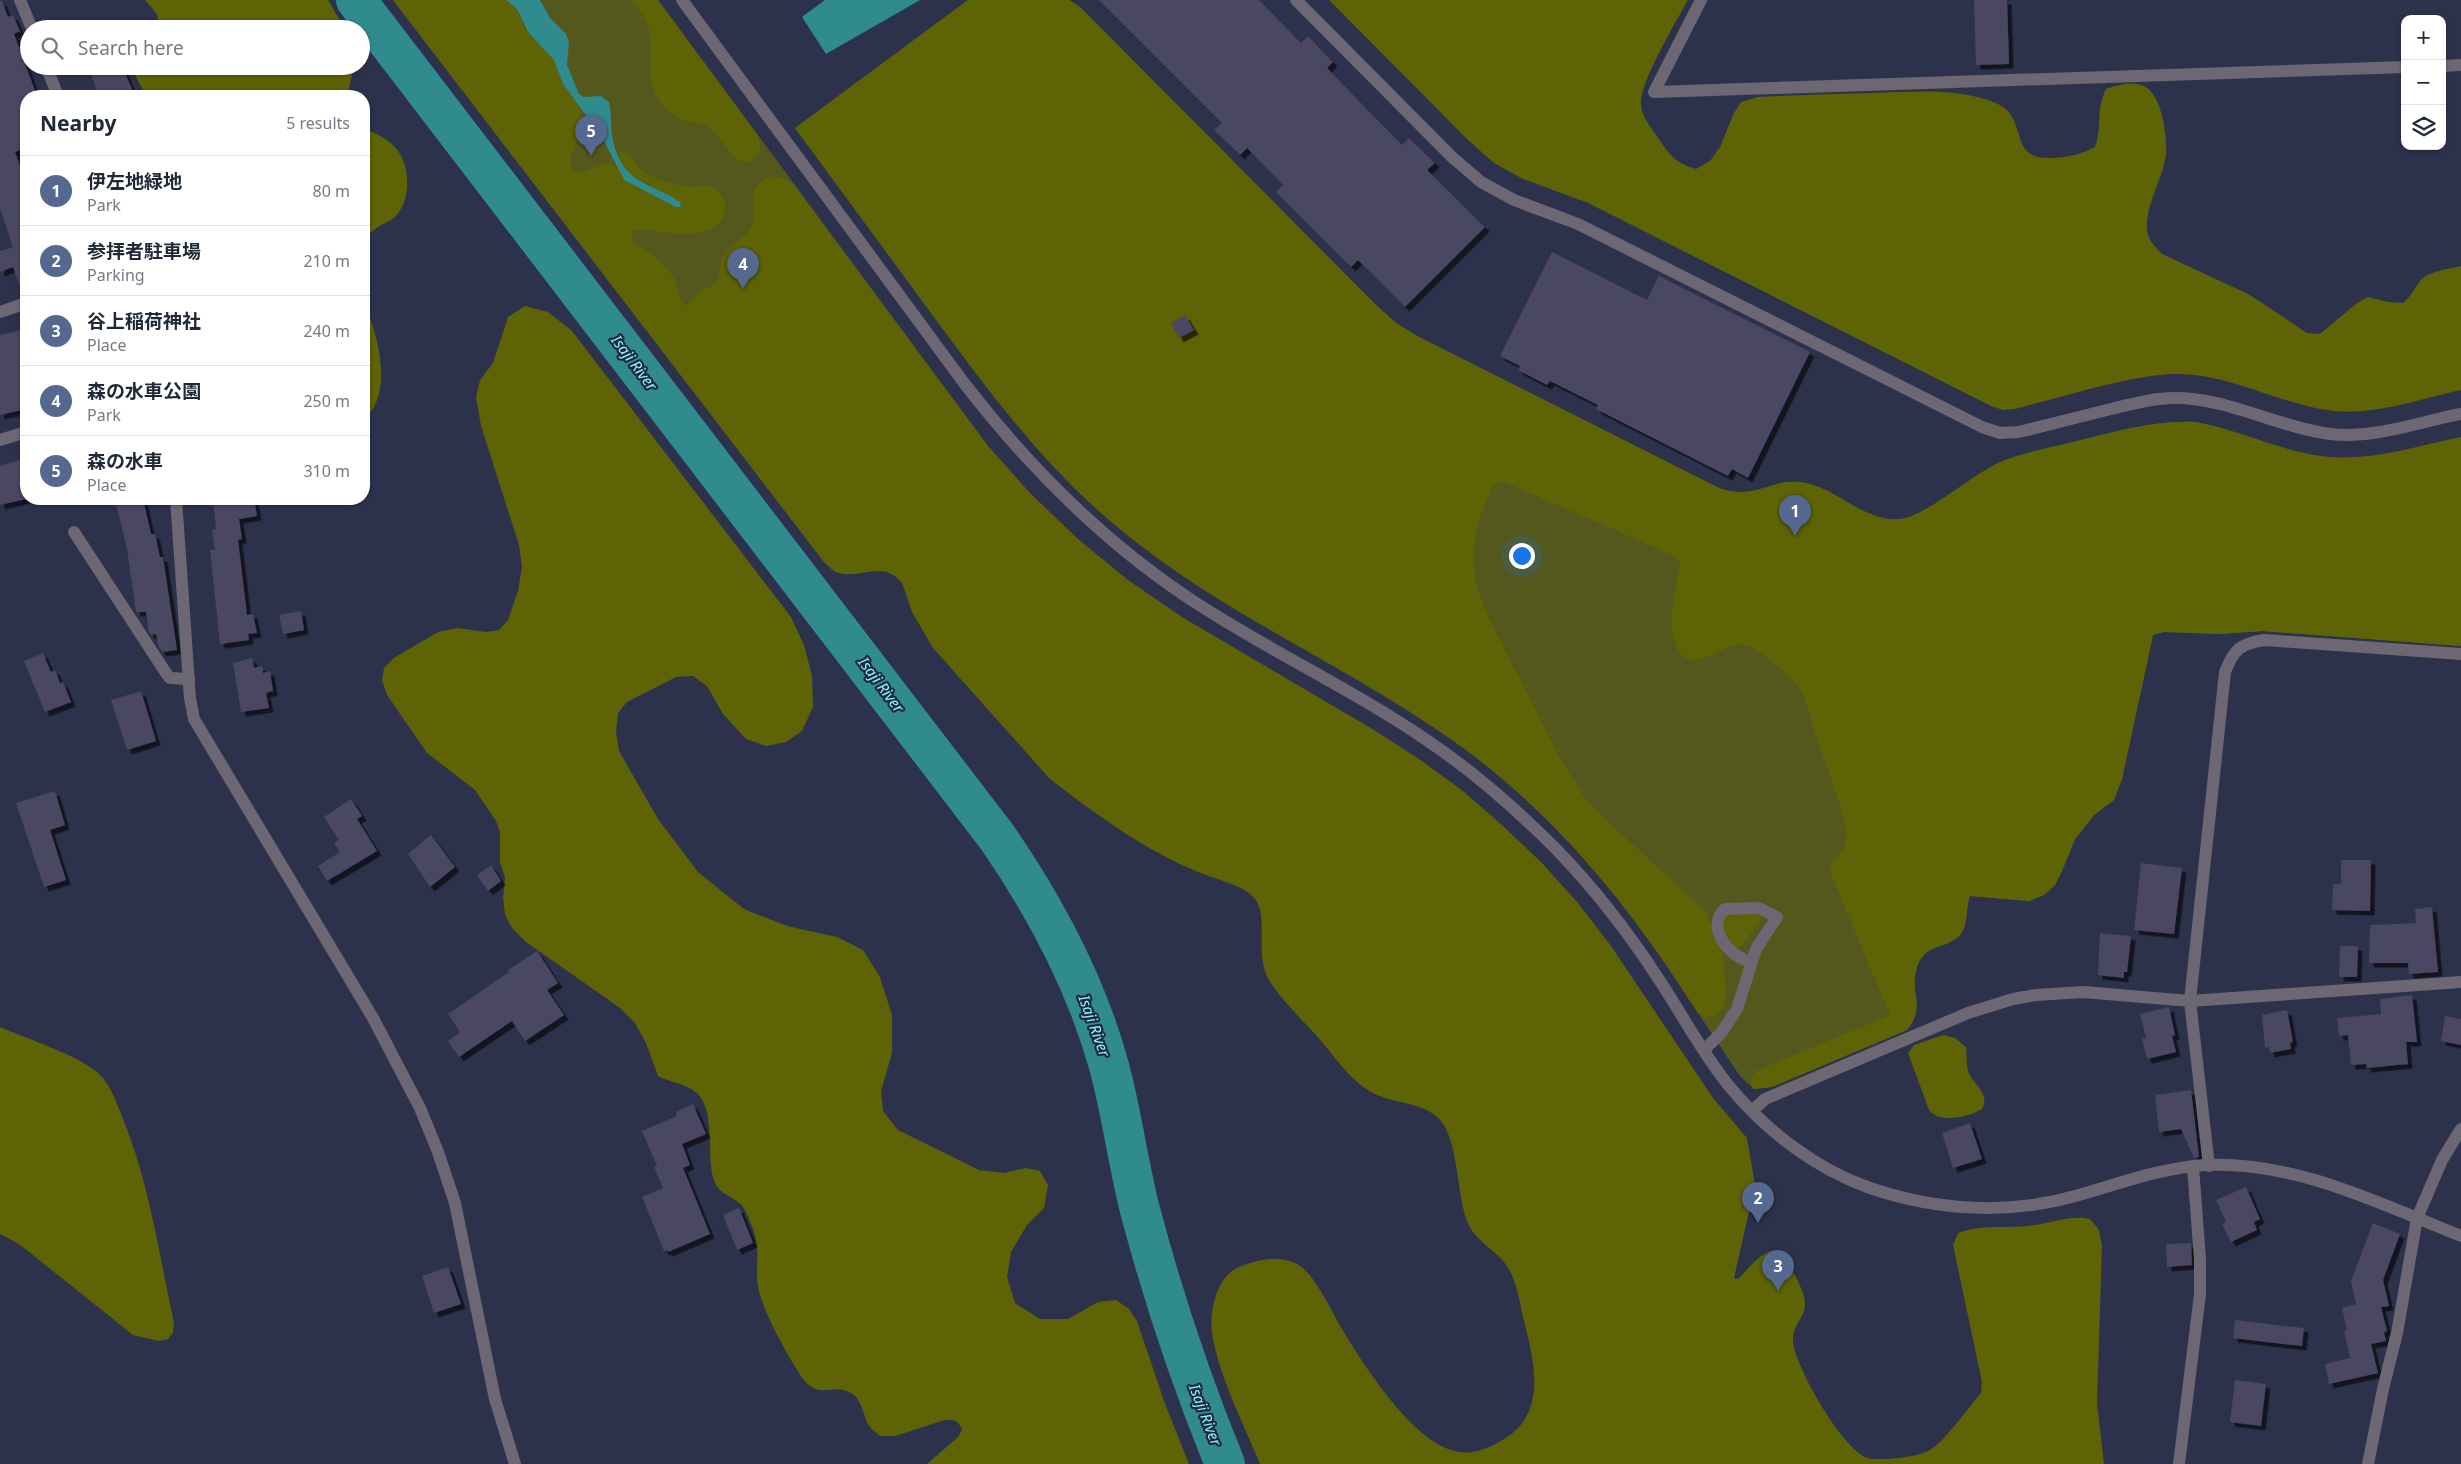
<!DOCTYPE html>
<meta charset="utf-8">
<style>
:root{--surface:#fff;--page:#f6f6f7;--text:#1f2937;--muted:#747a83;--line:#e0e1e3;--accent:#546890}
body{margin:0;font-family:"Noto Sans","Noto Sans JP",sans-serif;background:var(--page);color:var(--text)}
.controls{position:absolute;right:15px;top:15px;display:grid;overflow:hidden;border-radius:10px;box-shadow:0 1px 4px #0004}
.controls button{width:45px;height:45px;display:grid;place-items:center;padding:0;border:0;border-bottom:1px solid var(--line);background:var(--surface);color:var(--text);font:25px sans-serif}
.you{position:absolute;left:1521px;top:555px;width:18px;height:18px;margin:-12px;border:4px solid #fff;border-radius:50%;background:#1a73e8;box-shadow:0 0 0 8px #1a73e833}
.badge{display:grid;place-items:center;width:32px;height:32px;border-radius:50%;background:var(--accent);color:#fff;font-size:16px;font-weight:700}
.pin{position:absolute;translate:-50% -41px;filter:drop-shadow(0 1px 2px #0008)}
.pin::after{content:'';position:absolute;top:26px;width:18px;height:15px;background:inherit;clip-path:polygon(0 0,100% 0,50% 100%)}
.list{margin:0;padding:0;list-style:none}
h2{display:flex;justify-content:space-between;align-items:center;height:65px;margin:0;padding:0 20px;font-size:21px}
h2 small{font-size:16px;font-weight:400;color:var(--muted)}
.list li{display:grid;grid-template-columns:32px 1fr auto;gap:15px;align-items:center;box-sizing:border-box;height:70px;padding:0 20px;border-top:1px solid var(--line)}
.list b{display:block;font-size:19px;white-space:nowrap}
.list p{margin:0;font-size:16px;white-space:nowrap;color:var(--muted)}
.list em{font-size:16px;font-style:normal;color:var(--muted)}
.icon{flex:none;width:28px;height:28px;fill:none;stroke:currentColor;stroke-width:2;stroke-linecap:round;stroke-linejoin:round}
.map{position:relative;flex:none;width:2461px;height:1464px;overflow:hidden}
.search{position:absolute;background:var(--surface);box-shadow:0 1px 4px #0004;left:20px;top:20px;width:350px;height:55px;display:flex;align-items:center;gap:12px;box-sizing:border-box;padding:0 18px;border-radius:28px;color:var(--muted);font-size:19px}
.panel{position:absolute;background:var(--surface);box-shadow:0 1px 4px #0004;left:20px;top:90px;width:350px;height:415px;border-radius:20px}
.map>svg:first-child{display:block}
</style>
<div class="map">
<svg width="2461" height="1464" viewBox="0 0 2461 1464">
<defs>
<filter id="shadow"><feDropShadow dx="4.5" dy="4.5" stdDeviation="0" flood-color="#0009"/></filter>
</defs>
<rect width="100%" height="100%" fill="#2c324b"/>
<g fill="#54581d">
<polygon points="393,0 658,0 988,446 850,573 835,572 824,562"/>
<path d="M 968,0 L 1069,0 L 1080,7 L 1377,306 L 1396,323 L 1419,337 L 1721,489 C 1756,499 1769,480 1799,482 C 1835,485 1863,523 1901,519 C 1925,516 1970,477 1996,464 C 2019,453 2045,449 2069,443 C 2111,433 2152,420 2196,422 C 2240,430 2284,453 2329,457 C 2373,461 2418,446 2461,437 L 2461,646 L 2263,631 L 2220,634 L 2164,632 L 2153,635 L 2122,779 L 2114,800 L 2094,815 L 2075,839 L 2062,871 L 2055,885 L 2044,895 L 2029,901 L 1970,896 C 1965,908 1969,927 1959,936 C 1943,951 1923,942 1916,971 C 1910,993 1926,1008 1907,1030 L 1772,1087 L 1754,1089 L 1740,1076 C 1706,1027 1676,976 1641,928 C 1598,866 1542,808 1481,761 C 1360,669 1214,614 1100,512 C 1035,453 984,385 933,315 C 887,253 841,190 795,128 Z"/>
</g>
<g fill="#5e6305">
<polygon points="145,0 328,0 345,29 160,29 157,14"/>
<path d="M 393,0 L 506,0 L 517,9 L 524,27 L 554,60 L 563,84 L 579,106 L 584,125 L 570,158 L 571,167 L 577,173 C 589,172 602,161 613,164 L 632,185 L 648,191 L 676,207 C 668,200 660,191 651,185 C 637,176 620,177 619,153 L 622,151 C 633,154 636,169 647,174 C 661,180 676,186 691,187 C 700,187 709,184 717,190 C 723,194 726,203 725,210 C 721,244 662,232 640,229 L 634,230 L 631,235 L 633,241 C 646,251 662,261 672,275 C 679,284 676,299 686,306 L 700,292 L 717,283 C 720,274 719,264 723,256 C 729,245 744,240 750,228 C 760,210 743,187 768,178 C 777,174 785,179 793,184 L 988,446 L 1031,494 L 1078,539 L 1128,580 L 1182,617 L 1374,730 L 1419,759 L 1463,791 L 1503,826 L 1542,863 L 1578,903 L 1611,946 L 1713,1098 L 1747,1138 L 1755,1185 L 1734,1278 L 1738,1279 C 1749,1268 1771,1238 1785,1256 C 1791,1268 1806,1293 1805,1305 C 1804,1321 1789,1326 1794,1348 C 1802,1377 1838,1440 1863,1456 C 1874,1463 1919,1457 1930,1450 C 1945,1441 1968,1408 1981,1393 L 1982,1382 L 1953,1245 L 1958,1233 C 1982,1224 2010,1229 2036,1225 C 2055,1222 2070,1215 2090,1219 L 2099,1230 L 2102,1246 L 2097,1403 L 2104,1464 L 1260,1464 C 1244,1425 1221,1380 1213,1339 C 1208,1316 1215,1277 1239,1267 C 1258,1259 1278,1255 1297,1264 C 1313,1272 1330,1308 1339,1324 C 1361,1361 1409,1437 1451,1450 C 1471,1457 1491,1448 1507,1437 C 1547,1411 1534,1360 1524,1321 C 1520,1305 1518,1287 1510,1271 C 1500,1251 1475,1243 1467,1221 C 1456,1193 1459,1134 1436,1116 C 1419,1102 1392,1103 1373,1093 C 1350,1081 1333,1054 1316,1035 C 1301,1019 1285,1003 1272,985 C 1252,958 1270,919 1255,899 C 1244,885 1217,880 1201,873 C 1149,853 1095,814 1050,779 L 933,648 L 912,612 L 902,583 C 882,558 859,581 836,572 C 832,570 827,565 824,562 Z"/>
<path d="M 632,0 L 658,0 L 759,137 L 760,152 C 738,183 723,134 707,125 C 702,123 697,123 692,122 C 677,120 663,109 656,95 C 646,75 654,48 648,26 C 645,16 638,8 632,0 Z"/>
<path d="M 968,0 L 1069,0 L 1080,7 L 1377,306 L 1396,323 L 1419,337 L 1721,489 C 1756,499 1769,480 1799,482 C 1835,485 1863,523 1901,519 C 1925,516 1970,477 1996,464 C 2019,453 2045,449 2069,443 C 2111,433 2152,420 2196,422 C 2240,430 2284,453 2329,457 C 2373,461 2418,446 2461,437 L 2461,646 L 2263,631 L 2220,634 L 2164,632 L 2153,635 L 2122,779 L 2114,800 L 2094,815 L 2075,839 L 2062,871 L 2055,885 L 2044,895 L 2029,901 L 1970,896 C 1965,908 1969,927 1959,936 C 1943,951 1923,942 1916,971 C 1910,993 1926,1008 1907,1030 L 1772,1087 L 1754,1089 L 1751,1083 L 1751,1077 L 1756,1071 L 1890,1015 L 1830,872 L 1832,864 L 1844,848 L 1847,833 C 1840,801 1828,770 1817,739 C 1812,723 1808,704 1800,689 C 1793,677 1757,647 1744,645 C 1725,641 1701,670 1683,656 C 1663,640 1676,585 1680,564 L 1675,556 L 1504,482 L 1498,482 L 1493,486 L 1479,519 L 1473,549 L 1475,580 L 1485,610 L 1557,753 L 1583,795 L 1600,814 L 1706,912 L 1723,952 L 1726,998 L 1723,1008 L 1716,1015 L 1705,1017 L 1697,1012 C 1627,901 1548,805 1438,730 C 1363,678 1279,638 1201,588 C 1167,566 1134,541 1103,515 C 1038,458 987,389 936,320 C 889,256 842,192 795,128 Z"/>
<path d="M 1329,0 L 1688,0 C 1677,20 1638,85 1641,105 C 1642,117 1652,129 1659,139 C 1670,156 1676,163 1696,169 L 1710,161 L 1720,147 L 1734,113 L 1741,102 L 1758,97 C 1796,95 1834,94 1872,93 C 1913,92 1956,87 1996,103 C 2030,117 2006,160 2051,158 C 2067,158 2081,154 2095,147 C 2103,125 2095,112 2106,89 C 2141,77 2155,84 2163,120 C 2165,131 2167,143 2166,154 C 2163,179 2146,203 2147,228 C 2147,239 2155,247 2162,254 L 2250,295 L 2307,333 L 2320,334 L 2357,303 L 2368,297 L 2388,302 L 2403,303 C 2411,296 2414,289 2420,281 C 2428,271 2449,269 2461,266 L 2461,390 C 2421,399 2375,415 2334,411 C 2279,405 2230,372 2171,374 C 2124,377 2063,397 2015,409 L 2003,410 L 1991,406 L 1588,203 L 1523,179 L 1494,163 L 1468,140 Z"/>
<polygon points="130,66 354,66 347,96 154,96 143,90"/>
<path d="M 364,129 C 375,133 385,137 394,146 C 411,163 412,200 395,217 C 389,222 381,224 375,229 C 371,232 367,236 364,240 Z"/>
<path d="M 364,299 C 374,329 391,375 374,407 C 372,411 367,415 364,419 Z"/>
<path d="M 525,306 L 548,312 L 572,331 L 791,617 L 804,645 L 812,676 L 813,707 L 802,731 L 786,742 L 766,746 L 746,739 L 723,714 L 707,686 L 693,676 L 676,677 L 627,702 L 618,713 L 616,732 L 619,751 L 658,819 L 698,872 L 744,909 L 787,926 L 837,937 L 863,950 L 880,977 L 892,1015 L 892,1053 L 881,1091 L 883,1111 L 898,1130 L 979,1170 L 1004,1173 L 1026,1168 L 1040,1171 L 1048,1185 L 1044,1208 L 1027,1225 L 1011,1252 L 1007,1277 L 1015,1303 L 1040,1319 L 1068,1319 L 1098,1302 L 1116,1300 L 1129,1309 L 1137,1321 L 1164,1401 L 1189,1464 L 927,1464 L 958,1437 L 962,1430 C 959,1421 954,1419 945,1420 L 895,1436 L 880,1436 C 877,1433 872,1430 869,1426 C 863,1416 863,1400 851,1393 C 831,1381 818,1404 799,1373 C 786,1353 764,1313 759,1291 C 753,1267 763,1252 751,1224 C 748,1217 745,1207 738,1202 C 728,1194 719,1194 714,1180 C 705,1156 718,1106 693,1090 C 682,1083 669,1082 658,1076 L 646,1043 L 635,1023 L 620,1008 L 526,942 L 512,928 L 505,915 L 503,897 L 505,878 L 500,862 L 500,832 L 496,821 L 475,790 L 427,753 L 387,695 L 382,680 L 384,668 L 394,658 L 438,632 L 458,628 L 486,632 L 499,630 L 508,620 L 518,591 L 522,567 L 519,545 L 481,426 L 476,397 L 480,380 L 493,363 L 508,317 Z"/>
<polygon points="1734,912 1761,915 1762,917 1742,946 1736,948 1723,930 1723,917"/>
<path d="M 0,1027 C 25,1038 85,1057 102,1077 C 111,1087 116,1101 121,1114 C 149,1180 159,1254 174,1323 L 173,1333 L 168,1339 L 159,1341 L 133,1335 L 19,1244 L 0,1234 Z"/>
<path d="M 1943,1035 L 1955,1038 L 1966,1047 C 1967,1055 1966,1063 1968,1071 C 1973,1085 1991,1093 1982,1109 C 1968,1117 1940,1124 1929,1110 L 1908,1053 L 1914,1045 Z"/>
</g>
<g fill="#308b8e">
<path d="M 506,0 L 540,0 L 550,18 L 566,34 L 569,42 L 567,65 L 579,94 L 584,97 L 601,96 L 609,102 C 612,112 610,128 613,141 C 624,185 647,180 680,202 L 681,207 L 676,207 L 624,180 L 602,137 L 563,84 L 554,60 L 528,32 L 517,9 Z"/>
<polygon points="825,0 920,0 826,54 802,17"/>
</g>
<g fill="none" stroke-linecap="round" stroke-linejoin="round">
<path stroke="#308b8e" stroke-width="40" d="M 356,0 L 997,837 C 1046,908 1086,983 1109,1066 C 1122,1114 1128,1163 1140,1210 C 1163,1297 1191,1381 1225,1464"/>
</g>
<g fill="#484662" filter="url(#shadow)">
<polygon points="1099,0 1259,0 1301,43 1308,36 1333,62 1327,68 1402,145 1409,138 1435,163 1427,170 1485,227 1405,307 1358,260 1351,267 1276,192 1283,185 1247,148 1240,155 1214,130 1222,123"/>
<polygon points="1974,0 2007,0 2009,64 1976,65"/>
<polygon points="0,1 2,1 8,17 13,15 20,31 14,34 37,96 26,96 26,148 15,152 26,182 26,295 23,296 13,267 0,272 0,251 13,247 0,209"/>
<polygon points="88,66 122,66 135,96 103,96 100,90 97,91"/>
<polygon points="1552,252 1647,300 1659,276 1810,352 1748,478 1732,469 1728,476 1596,409 1598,405 1550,381 1547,385 1518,370 1520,366 1500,356"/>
<polygon points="1185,315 1194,330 1179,338 1171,323"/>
<polygon points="26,329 26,409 0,415 0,335"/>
<polygon points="26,458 26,499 0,505 0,466"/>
<polygon points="115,499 143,499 151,534 155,534 160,557 163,557 177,650 162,652 158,645 156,634 151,635 149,633 146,612 136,612 127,549"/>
<polygon points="213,499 254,499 257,516 239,519 242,539 238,540 247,615 253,614 257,633 248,634 249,640 220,644 210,550 215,550 212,530 216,529"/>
<polygon points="301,611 304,630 283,634 279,615"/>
<polygon points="43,653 51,672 55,670 60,683 63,682 71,702 45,712 24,661"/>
<polygon points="252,658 254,668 262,666 263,673 270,671 273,691 266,693 269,708 241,712 233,663"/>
<polygon points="141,691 156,741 127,750 111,700"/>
<polygon points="55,791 65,825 50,830 66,880 44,887 16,803"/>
<polygon points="351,799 362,816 357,819 377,851 327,881 318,866 340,852 334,843 339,840 324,817"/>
<polygon points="431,835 455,867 430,887 408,854"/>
<polygon points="2341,860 2371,860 2370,911 2332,910 2333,884 2341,884"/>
<polygon points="2141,863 2182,868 2174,934 2134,930"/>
<polygon points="491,865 501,881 488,891 477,875"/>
<polygon points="2432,907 2438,972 2409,974 2408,963 2369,963 2370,925 2416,923 2415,909"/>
<polygon points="2100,933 2131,936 2127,972 2124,972 2124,978 2098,975"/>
<polygon points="2340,946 2358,946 2357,977 2339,977"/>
<polygon points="537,951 558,983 547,990 564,1015 525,1041 512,1021 459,1057 448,1041 460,1032 448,1014 509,972 508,970"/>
<polygon points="2412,995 2417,1042 2406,1042 2408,1064 2367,1068 2366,1064 2351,1065 2348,1035 2339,1036 2337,1018 2381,1014 2380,999"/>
<polygon points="2169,1007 2175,1035 2172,1036 2176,1052 2147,1059 2142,1039 2146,1038 2140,1014"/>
<polygon points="2287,1010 2293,1042 2290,1043 2291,1049 2270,1053 2269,1047 2265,1048 2262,1015"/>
<polygon points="2445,1016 2461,1019 2461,1045 2441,1041"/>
<polygon points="2191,1090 2199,1157 2194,1158 2181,1129 2159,1132 2155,1095"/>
<polygon points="693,1104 706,1134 682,1144 690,1165 683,1168 710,1234 668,1252 667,1250 664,1251 642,1197 663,1188 654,1167 657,1166 642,1131 677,1116 676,1112"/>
<polygon points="1970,1123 1982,1159 1953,1168 1942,1133"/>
<polygon points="2246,1187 2260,1219 2254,1222 2257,1230 2231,1242 2222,1224 2226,1222 2216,1200"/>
<polygon points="739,1208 753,1243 737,1250 723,1215"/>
<polygon points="2373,1223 2400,1234 2383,1280 2389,1306 2381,1307 2387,1331 2384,1332 2386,1341 2371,1344 2378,1373 2329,1384 2325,1364 2350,1358 2344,1331 2347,1330 2342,1308 2356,1304 2351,1281"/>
<polygon points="2191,1243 2192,1265 2167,1267 2166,1244"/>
<polygon points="448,1267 461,1304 434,1313 422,1276"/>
<polygon points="2235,1320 2304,1328 2302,1346 2233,1338"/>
<polygon points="2235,1380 2266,1384 2261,1426 2230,1422"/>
</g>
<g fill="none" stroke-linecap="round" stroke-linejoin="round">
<g stroke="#6d6773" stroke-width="12">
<polyline points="20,0 32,29"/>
<path d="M 682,0 L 964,383 C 1029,467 1101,540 1190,599 C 1267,650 1352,689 1428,741 C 1474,772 1516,809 1555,848 C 1594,888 1628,932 1658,978 C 1682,1014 1702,1053 1729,1086 C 1766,1131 1816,1169 1870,1188 C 1938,1211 2010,1215 2079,1195 C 2121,1183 2161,1168 2205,1165 C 2296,1161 2378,1203 2461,1236"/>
<path d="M 1296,0 L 1452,157 L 1481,182 L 1514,200 L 1578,224 L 1982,427 L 2000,433 L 2019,432 C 2050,424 2080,417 2111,409 C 2132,404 2153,398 2175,398 C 2229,398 2277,427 2330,434 C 2373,439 2419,422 2461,414"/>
<polyline points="1701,0 1654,92 2405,67"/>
<polyline points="46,66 58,96"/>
<polyline points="2442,66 2461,65"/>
<polyline points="0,312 26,303"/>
<polyline points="0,440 26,432"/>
<polyline points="176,499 190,698 194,719 373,1018 420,1108 438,1152 455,1203 495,1399 515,1464"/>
<polyline points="74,532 166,673 170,678 189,679"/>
<path d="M 1704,1050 L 1721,1033 L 1737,1009 L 1756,949 L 1777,917 L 1759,908 L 1725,909 C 1705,927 1729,957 1751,962"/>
<polyline points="1752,1111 1765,1099 1968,1013 2013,999 2036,995 2083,992 2190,1001 2461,982"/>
<path d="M 2209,1166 L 2190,1001 L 2225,672 C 2234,649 2240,644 2264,640 L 2461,654"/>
<polyline points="2179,1464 2200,1294 2200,1259 2193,1167"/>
<polyline points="2368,1464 2383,1389 2397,1333 2417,1218 2442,1160 2461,1129"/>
</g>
</g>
<g text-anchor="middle" stroke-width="4.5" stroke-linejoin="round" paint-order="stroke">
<g font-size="15" font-style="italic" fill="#83fafd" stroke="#232841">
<text transform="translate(634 363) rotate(53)" y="5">Isaji River</text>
<text transform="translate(881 685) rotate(53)" y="5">Isaji River</text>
<text transform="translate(1094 1026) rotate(70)" y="5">Isaji River</text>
<text transform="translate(1205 1415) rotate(69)" y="5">Isaji River</text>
</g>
</g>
</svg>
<div class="controls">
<button>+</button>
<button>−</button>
<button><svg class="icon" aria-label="layers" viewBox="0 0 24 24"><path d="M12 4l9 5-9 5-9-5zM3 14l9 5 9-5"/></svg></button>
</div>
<div class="you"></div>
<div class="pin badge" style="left:1795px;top:536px">1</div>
<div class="pin badge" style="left:1758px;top:1223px">2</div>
<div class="pin badge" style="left:1778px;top:1291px">3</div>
<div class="pin badge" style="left:743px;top:289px">4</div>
<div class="pin badge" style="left:591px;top:156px">5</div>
<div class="search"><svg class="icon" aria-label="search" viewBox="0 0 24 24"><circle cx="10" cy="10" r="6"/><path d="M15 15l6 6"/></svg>Search here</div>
<section class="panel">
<h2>Nearby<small>5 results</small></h2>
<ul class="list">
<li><span class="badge">1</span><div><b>伊左地緑地</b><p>Park</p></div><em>80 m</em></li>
<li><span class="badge">2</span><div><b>参拝者駐車場</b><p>Parking</p></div><em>210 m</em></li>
<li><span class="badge">3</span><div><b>谷上稲荷神社</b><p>Place</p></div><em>240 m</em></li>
<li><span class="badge">4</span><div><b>森の水車公園</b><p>Park</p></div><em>250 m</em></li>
<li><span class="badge">5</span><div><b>森の水車</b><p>Place</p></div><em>310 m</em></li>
</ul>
</section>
</div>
